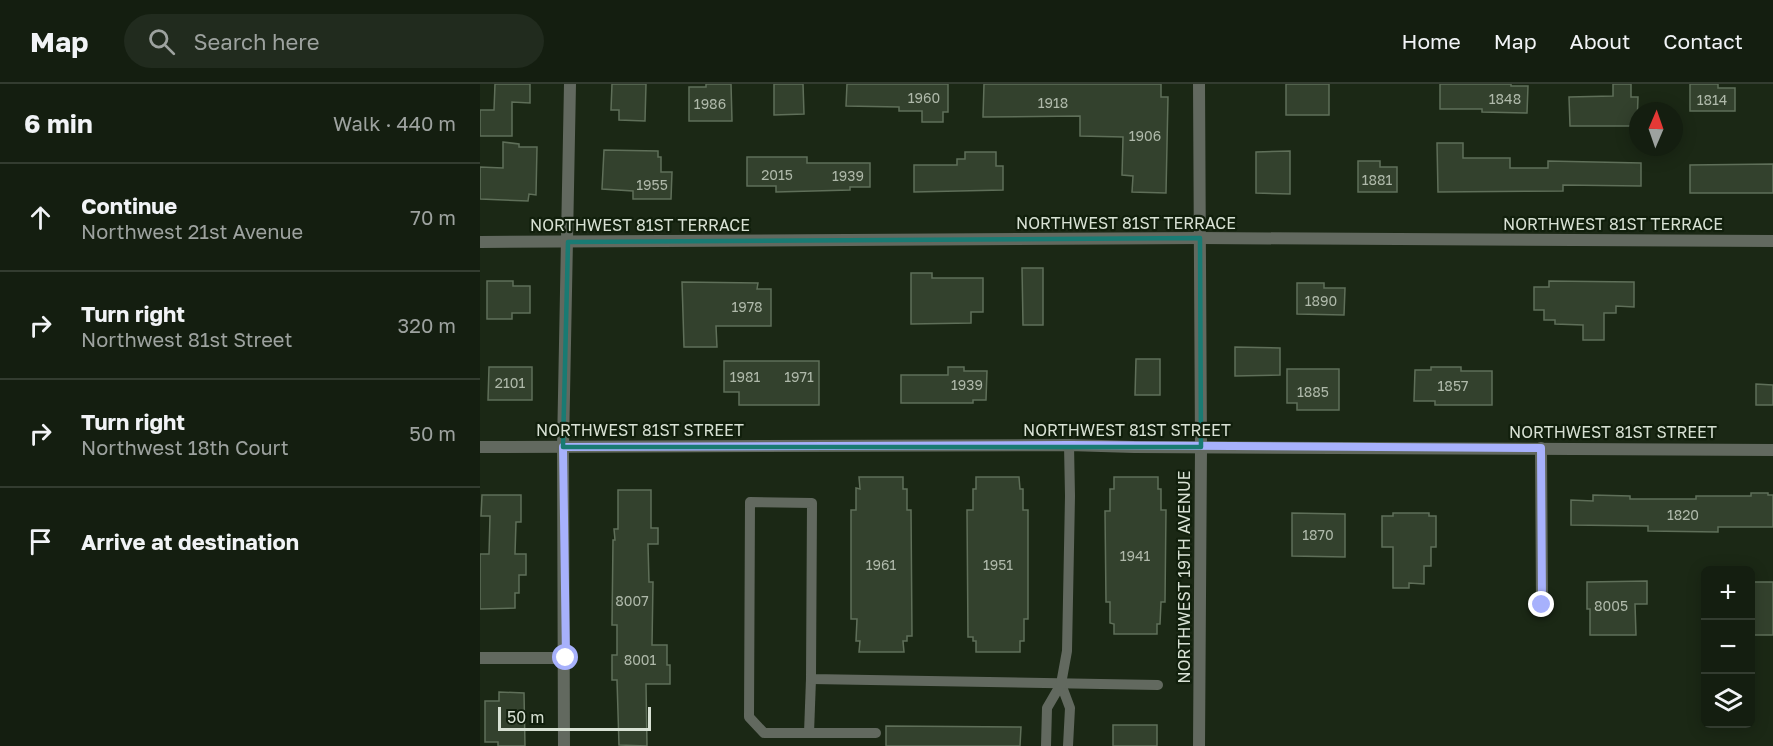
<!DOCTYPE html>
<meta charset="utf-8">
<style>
:root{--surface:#141e10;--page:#212b1e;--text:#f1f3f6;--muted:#9da29f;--line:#333c30}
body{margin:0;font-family:"Golos Text",sans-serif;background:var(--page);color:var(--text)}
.controls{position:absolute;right:18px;bottom:18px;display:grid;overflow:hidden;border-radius:9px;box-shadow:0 3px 15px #0003}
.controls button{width:54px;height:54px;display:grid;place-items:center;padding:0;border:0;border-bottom:2px solid var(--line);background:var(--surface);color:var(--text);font:30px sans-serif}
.compass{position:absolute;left:1149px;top:18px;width:54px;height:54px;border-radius:50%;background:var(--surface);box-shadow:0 3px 15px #0003;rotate:2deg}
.scale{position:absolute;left:18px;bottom:15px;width:153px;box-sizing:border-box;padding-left:6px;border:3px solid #d8e1d4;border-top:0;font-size:16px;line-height:21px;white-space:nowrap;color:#d8e1d4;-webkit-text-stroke:4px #111f0c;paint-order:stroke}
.stop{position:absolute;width:18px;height:18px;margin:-14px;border:4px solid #a7b1fc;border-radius:50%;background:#fff}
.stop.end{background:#a7b1fc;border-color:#fff;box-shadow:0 2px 6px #0008}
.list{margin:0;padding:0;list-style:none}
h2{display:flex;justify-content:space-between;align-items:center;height:78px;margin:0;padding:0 24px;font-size:26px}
h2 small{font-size:20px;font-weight:400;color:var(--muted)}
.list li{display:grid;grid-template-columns:39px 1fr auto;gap:18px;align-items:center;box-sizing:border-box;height:108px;padding:0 24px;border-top:2px solid var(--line)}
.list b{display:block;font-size:22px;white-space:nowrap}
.list p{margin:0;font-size:20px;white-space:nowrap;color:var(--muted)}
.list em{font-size:20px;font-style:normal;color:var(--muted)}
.icon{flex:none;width:33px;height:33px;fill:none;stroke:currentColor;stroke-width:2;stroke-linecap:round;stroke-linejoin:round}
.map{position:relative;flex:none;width:1293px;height:662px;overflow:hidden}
header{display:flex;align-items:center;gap:36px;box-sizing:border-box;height:84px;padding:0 30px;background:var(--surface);border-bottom:2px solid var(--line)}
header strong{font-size:28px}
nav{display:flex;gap:33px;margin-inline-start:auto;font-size:21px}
.search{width:420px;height:54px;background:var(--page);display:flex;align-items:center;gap:15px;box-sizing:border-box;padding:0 21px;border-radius:33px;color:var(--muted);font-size:22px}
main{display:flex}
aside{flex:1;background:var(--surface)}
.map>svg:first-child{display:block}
</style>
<header>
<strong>Map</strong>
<div class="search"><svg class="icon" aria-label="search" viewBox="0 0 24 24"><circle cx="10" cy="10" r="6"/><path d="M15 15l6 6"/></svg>Search here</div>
<nav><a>Home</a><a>Map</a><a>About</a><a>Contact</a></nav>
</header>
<main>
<aside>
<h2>6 min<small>Walk · 440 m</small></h2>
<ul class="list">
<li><svg class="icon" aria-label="ahead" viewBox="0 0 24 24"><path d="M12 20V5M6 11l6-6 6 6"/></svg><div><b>Continue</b><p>Northwest 21st Avenue</p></div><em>70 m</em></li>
<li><svg class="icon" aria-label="right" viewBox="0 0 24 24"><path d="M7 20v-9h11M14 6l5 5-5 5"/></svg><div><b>Turn right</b><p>Northwest 81st Street</p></div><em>320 m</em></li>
<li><svg class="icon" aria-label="right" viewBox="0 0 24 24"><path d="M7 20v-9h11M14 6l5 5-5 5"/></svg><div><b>Turn right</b><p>Northwest 18th Court</p></div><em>50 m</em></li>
<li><svg class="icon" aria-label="arrive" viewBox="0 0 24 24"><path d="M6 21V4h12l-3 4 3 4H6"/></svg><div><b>Arrive at destination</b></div></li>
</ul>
</aside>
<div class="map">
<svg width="1293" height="662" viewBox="0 0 1293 662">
<rect width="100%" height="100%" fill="#1b2815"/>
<g fill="#33412d" stroke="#5f6f59" stroke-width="1.5">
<polygon points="15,0 50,0 50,19 32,18 32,52 0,52 0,26 14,26"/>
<polygon points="132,0 166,0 165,37 139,36 139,26 131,26"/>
<polygon points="226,0 251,0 252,37 209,37 209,3 226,3"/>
<polygon points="294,0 323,0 324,30 294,31"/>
<polygon points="367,0 468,0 468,28 463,28 463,38 442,38 442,27 419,27 419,23 366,22"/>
<polygon points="504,0 681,0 681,13 688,13 686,109 652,108 653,92 642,91 643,53 600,52 600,32 503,33"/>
<rect x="806" y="0" width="43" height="31"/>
<polygon points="960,0 1031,0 1031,2 1048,2 1047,29 1002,28 1002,25 960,25"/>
<polygon points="1133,0 1151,0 1151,13 1158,13 1157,42 1090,42 1089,13 1133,12"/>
<polygon points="1210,0 1238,0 1238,4 1255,4 1255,27 1210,27"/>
<polygon points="23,58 39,60 39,63 57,63 56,111 49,110 48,117 0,115 0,83 23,84"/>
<polygon points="957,59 983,59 983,74 1030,74 1030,84 1068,84 1068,77 1161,79 1161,102 1083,101 1083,107 958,108"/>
<polygon points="124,66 178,67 178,73 181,73 181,88 192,88 191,115 153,115 153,107 122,105"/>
<polygon points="810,67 810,110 776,109 776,68"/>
<polygon points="485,68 516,68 516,82 523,82 523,106 434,108 434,81 477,81 477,75 485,75"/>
<polygon points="267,73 327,73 327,79 390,79 390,103 370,103 370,106 296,108 296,102 267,102"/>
<polygon points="878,77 900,77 900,83 917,83 917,108 878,108"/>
<polygon points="1293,80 1293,109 1210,109 1210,81"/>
<polygon points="542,184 563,184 563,241 543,241"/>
<polygon points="431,189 452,189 452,194 503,194 503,228 491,228 491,239 431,240"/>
<polygon points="7,197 33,197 33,202 50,202 50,229 32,229 32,235 7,235"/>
<polygon points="1069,197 1154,198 1154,223 1136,222 1136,229 1124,229 1124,256 1103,256 1103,241 1075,240 1075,236 1064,236 1064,226 1054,226 1054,203 1069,203"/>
<polygon points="202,198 278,199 277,205 291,205 291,242 236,242 237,263 204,263"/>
<polygon points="817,199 844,199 844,204 865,204 864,231 817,230"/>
<polygon points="755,263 800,264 800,291 755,292"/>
<polygon points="656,275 680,275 680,311 655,311"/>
<polygon points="244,277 339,277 339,321 259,321 259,308 244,308"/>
<polygon points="9,283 52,283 52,316 8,316"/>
<polygon points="468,283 484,283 484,287 507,287 506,316 493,316 493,319 421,319 421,291 468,291"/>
<polygon points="951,283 981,283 981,287 1012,287 1012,321 955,321 955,317 934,317 935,286 951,286"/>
<polygon points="807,285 859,285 859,326 817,326 817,319 807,319"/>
<polygon points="1276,300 1293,301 1293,321 1276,321"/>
<polygon points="379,393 423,393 423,405 427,405 427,426 431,426 432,552 427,552 427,557 423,557 424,568 379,568 380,557 376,557 377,535 371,535 371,426 376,426 376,404 380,405"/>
<polygon points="496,393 539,393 540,405 543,405 543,426 548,426 548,535 544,535 544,557 540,557 540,568 496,568 496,557 493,557 493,553 488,553 487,426 493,426 493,405 496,405"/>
<polygon points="634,393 678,393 678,405 681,405 681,426 686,426 685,518 681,518 680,540 677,540 677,550 634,550 634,540 630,539 630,518 626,518 625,427 630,427 630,405 634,405"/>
<polygon points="138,406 171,406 171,444 178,444 178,460 168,460 169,498 173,498 172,561 187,561 187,581 190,581 190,600 166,600 167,662 139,661 137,596 132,596 132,571 137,571 137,541 132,541 133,456 135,456 134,445 138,445"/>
<polygon points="1271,409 1288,409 1288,411 1293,411 1293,443 1238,443 1238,448 1168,447 1168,442 1091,441 1091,416 1113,417 1113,411 1150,412 1150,415 1216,415 1216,412 1271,412"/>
<polygon points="2,411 41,411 41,438 36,438 35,470 46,470 46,491 39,491 39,509 35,509 35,524 0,525 0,470 9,470 10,432 1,432"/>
<polygon points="812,429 865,430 865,473 812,472"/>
<polygon points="913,429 949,429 949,432 956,432 956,463 951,463 951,482 944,482 944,500 929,499 929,504 913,504 913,463 902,463 902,432 913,432"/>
<polygon points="1167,497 1167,520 1155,520 1156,551 1110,551 1110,525 1107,525 1107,498"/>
<rect x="1270" y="498" width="23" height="53"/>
<polygon points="19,608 44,609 45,662 18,662 18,658 5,658 5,617 19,617"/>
<rect x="633" y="641" width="44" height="21"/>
<polygon points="406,642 541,643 540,662 406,662"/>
</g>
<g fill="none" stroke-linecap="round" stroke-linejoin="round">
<g stroke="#62695f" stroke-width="10">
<polyline points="581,600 590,624 588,662"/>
<polyline points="329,649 331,595"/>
<polyline points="396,649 284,649 269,633 270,418 332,419 331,595 678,601"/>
<polyline points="566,662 567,624 581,600 587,567 590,412 589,361"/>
</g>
<g stroke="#62695f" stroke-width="12">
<polyline points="719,0 721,363 719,662"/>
<polyline points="0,158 720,154 1293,157"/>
<polyline points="0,363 589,361 654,363 1293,366"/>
<polyline points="1061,364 1062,521"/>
<polyline points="0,574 85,574"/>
<polyline points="84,662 83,363 90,0"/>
</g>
</g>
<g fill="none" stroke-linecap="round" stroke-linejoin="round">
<polyline stroke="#a7b1fc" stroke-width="8" points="86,574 83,363 589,361 1061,364 1062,521"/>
</g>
<path fill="none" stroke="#197b73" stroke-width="4.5" stroke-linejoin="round" d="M 720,154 L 721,363 L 83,363 L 88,158 Z"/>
<g text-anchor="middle" stroke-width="4.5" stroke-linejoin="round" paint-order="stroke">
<g font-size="14" fill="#afb9aa">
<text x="444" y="19">1960</text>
<text x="1025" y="20">1848</text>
<text x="1232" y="21">1814</text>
<text x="573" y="24">1918</text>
<text x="230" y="25">1986</text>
<text x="665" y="57">1906</text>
<text x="297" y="96">2015</text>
<text x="368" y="97">1939</text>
<text x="897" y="101">1881</text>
<text x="172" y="106">1955</text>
<text x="841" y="222">1890</text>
<text x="267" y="228">1978</text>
<text x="265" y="298">1981</text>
<text x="319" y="298">1971</text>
<text x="30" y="304">2101</text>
<text x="487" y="306">1939</text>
<text x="973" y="307">1857</text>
<text x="833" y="313">1885</text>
<text x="1203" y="436">1820</text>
<text x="838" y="456">1870</text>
<text x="655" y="477">1941</text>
<text x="401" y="486">1961</text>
<text x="518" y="486">1951</text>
<text x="152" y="522">8007</text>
<text x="1131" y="527">8005</text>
<text x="160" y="581">8001</text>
</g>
<g font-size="16" fill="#d8e1d4" stroke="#111f0c">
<text x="646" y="145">NORTHWEST 81ST TERRACE</text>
<text x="1133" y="146">NORTHWEST 81ST TERRACE</text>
<text x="160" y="147">NORTHWEST 81ST TERRACE</text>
<text x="160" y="352">NORTHWEST 81ST STREET</text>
<text x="647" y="352">NORTHWEST 81ST STREET</text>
<text x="1133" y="354">NORTHWEST 81ST STREET</text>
<text transform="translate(704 493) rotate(-90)" y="6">NORTHWEST 19TH AVENUE</text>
</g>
</g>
</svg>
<div class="controls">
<button>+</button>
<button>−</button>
<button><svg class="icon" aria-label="layers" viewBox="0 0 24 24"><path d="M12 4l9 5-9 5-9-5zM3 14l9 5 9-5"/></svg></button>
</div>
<svg class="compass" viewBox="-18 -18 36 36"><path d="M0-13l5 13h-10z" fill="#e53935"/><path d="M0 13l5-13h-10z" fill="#9da29f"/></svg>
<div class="scale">50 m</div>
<div class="stop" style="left:86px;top:574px"></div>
<div class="stop end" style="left:1062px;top:521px"></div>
</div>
</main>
